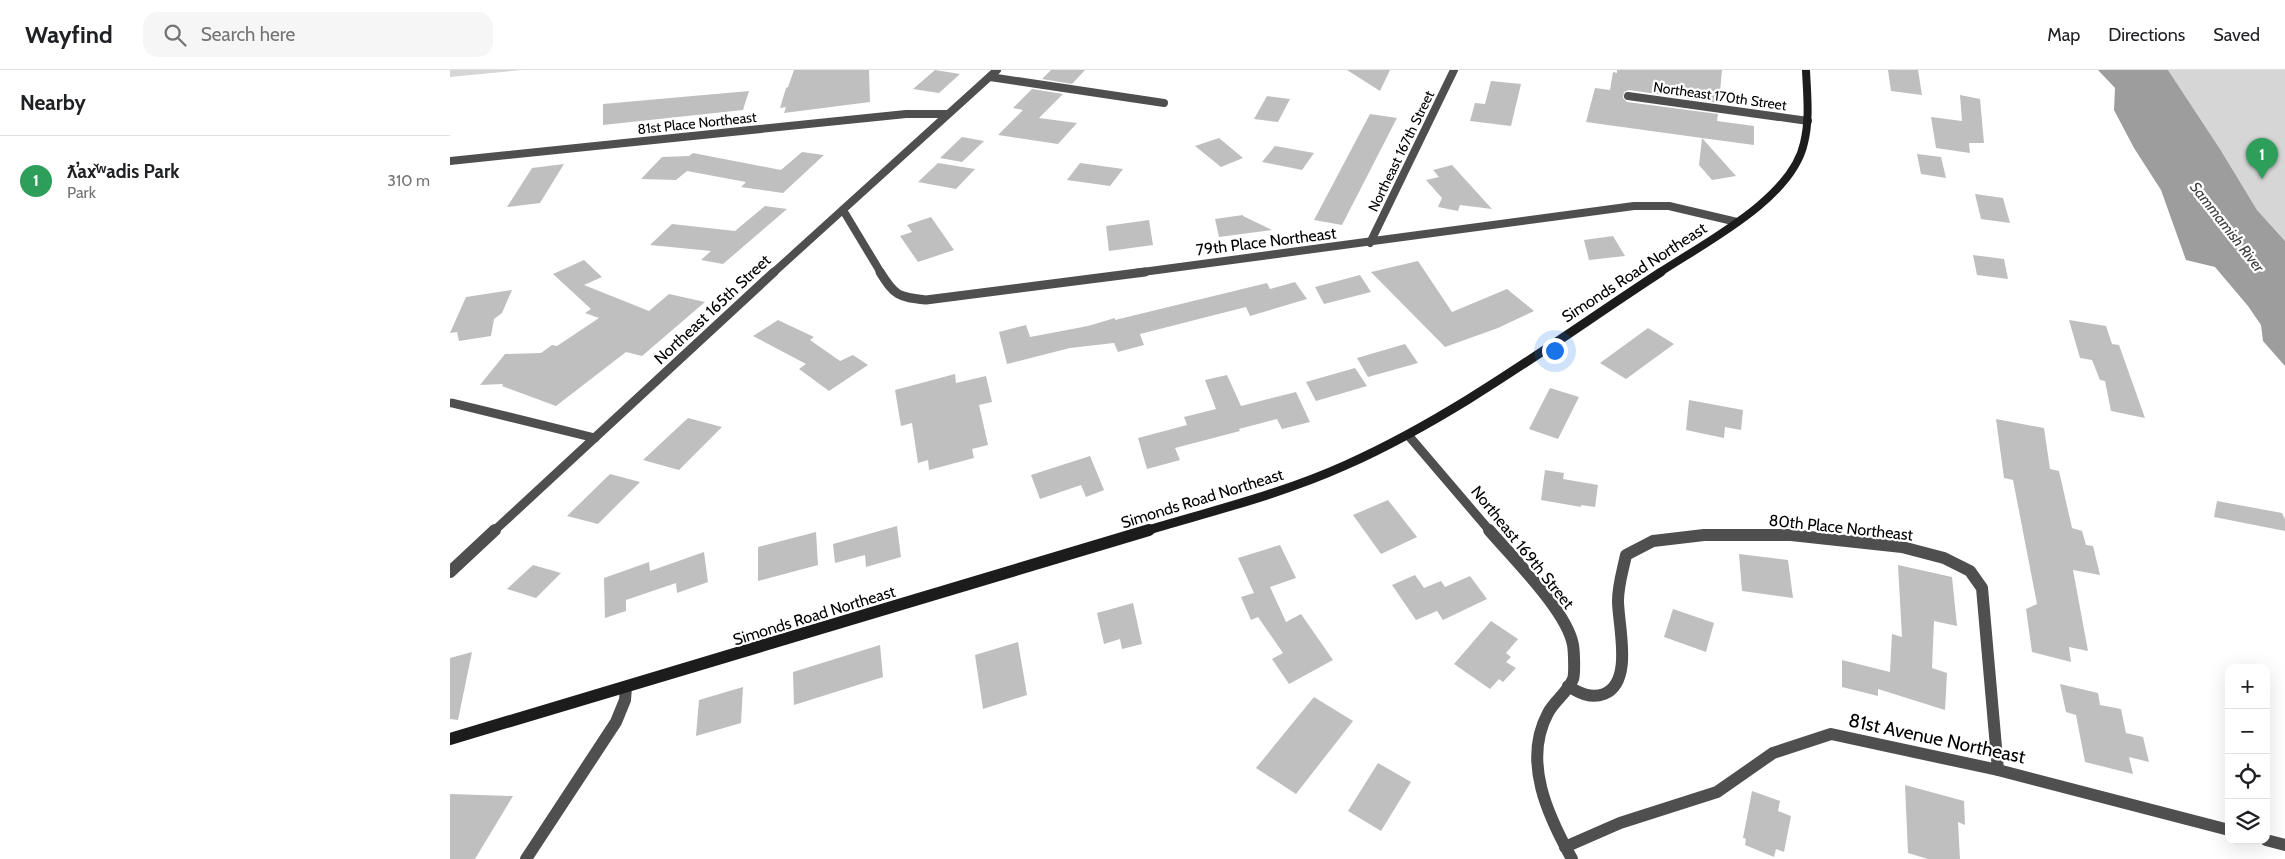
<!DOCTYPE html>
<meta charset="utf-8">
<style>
:root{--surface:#fff;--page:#f6f6f6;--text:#202124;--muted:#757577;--line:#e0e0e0;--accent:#db2777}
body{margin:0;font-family:Cabin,sans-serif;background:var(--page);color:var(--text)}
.controls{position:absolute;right:15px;bottom:15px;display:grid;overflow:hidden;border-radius:10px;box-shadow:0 5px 20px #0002}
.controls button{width:45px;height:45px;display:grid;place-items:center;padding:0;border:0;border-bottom:1px solid var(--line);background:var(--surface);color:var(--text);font:25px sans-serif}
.you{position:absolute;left:1104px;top:280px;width:18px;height:18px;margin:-12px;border:4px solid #fff;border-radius:50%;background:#1a73e8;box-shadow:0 0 0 8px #1a73e833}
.badge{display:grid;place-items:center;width:32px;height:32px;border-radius:50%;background:var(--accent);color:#fff;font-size:16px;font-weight:700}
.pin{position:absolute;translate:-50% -41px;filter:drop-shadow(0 1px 2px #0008)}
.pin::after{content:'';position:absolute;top:26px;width:18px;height:15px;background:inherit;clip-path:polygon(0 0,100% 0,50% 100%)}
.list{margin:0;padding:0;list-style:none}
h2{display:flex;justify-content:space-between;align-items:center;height:65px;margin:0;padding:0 20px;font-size:21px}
h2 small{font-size:16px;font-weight:400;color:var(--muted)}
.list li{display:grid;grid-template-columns:32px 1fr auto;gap:15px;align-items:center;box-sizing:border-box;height:90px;padding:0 20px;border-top:1px solid var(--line)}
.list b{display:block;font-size:19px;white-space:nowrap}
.list p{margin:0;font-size:16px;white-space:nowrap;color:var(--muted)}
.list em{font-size:16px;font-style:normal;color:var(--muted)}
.icon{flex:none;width:28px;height:28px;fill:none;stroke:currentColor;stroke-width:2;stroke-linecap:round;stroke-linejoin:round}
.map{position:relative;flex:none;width:1835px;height:789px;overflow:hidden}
header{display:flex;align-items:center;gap:30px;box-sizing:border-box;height:70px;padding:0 25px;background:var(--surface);border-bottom:1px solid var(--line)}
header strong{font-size:24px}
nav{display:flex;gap:28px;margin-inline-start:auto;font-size:18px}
.search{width:350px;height:45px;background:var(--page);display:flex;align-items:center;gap:12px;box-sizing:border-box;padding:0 18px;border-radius:15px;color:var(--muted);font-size:19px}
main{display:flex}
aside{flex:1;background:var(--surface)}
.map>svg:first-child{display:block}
</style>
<header>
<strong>Wayfind</strong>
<div class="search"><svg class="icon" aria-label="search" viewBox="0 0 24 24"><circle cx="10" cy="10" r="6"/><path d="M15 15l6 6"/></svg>Search here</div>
<nav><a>Map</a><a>Directions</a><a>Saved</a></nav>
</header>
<main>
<aside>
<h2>Nearby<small></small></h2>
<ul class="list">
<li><span class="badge" style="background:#2e9e5b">1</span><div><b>ƛ̕ax̌ʷadis Park</b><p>Park</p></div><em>310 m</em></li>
</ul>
</aside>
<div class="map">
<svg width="1835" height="789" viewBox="0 0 1835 789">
<rect width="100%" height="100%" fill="#fff"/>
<g fill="#d6d6d6">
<polygon points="0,0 72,0 0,7"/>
<polygon points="1718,0 1835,0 1835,171 1807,140 1770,79"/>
</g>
<polygon fill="#9d9d9d" points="1648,0 1718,0 1770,79 1807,140 1835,171 1835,296 1813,271 1811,255 1798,236 1765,197 1736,190 1711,120 1684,78 1664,40 1665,18"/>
<g fill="#bfbfbf">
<polygon points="344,0 419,0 420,32 334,43 336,37 330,38 336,18 338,17"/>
<polygon points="485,0 510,4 489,23 463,19"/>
<polygon points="601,0 635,0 622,14 592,9"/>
<polygon points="897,0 940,0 930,21"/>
<polygon points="1167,0 1272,0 1269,33 1179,20 1174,22 1173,28 1177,32 1268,44 1267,51 1304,56 1304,75 1252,68 1286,106 1262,110 1249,95 1252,68 1136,52 1145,18 1160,20 1163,2 1167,3"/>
<polygon points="1438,0 1468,0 1472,25 1441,21"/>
<polygon points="1041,11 1071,14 1061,56 1020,51 1025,33 1035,34"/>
<polygon points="582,19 613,24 589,48 627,53 608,74 548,65 573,40 563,38"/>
<polygon points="299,21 293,40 153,55 153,34"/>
<polygon points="1510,25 1530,29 1534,73 1519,73 1520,83 1486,78 1481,47 1512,51"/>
<polygon points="817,26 840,29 828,52 804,49"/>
<polygon points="920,44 947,48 892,155 864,150"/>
<polygon points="512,67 534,71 512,92 490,88"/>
<polygon points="769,68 793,88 771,97 745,76"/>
<polygon points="825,76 864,83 852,100 812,92"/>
<polygon points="352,82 374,85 333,123 291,117 296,112 237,101 226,110 191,109 212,87 239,86 243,83 331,100"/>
<polygon points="1467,84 1491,87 1496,108 1471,104"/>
<polygon points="488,93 525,99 506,119 468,112"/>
<polygon points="630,93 673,99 660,116 617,110"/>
<polygon points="114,94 90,133 57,137 82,98"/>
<polygon points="1002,95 1042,139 1010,135 1008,141 988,137 992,128 976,110 989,107 983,100"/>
<polygon points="1525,124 1553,128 1560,153 1531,149"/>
<polygon points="315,136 337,139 273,194 251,190 261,181 200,175 222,154 285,161"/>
<polygon points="793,145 793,146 822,160 769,167 765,149"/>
<polygon points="481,147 504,180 468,192 450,166 462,162 457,155"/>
<polygon points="699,150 703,175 659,181 656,156"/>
<polygon points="1163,166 1175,186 1139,190 1134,170"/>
<polygon points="1523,185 1554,189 1558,209 1527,205"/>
<polygon points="134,190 152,207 134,215 199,241 219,224 255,232 192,286 176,282 106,336 52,316 53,314 30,315 55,284 91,283 102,275 107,276 149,248 135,243 141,239 103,204"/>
<polygon points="968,191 1002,242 1057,219 1084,241 1048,258 995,277 921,202"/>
<polygon points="910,205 921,222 874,234 865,217"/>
<polygon points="845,212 857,229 800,246 796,237 690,264 694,275 668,282 664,273 620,278 557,294 549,262 576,255 580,267 638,256 665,248 665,250 817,213 820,219"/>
<polygon points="62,220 52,243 44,249 41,266 9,271 7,262 0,263 16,227"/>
<polygon points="328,250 364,267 360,270 390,291 403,285 418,295 379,321 349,299 356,294 303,266"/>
<polygon points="1619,250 1656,256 1662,274 1669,275 1695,348 1661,341 1655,311 1650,310 1642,290 1630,288"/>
<polygon points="1198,258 1224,274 1176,309 1150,293"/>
<polygon points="955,274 968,293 918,307 907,288"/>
<polygon points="905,298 917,316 866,331 856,312"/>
<polygon points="505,304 506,313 536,306 542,332 529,335 538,375 522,379 524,388 479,400 478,390 468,393 462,353 451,356 445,320"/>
<polygon points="777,305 791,336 846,322 860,352 832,359 827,349 789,359 790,361 725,378 730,390 697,399 688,368 737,355 734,347 766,339 755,310"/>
<polygon points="1100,318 1129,327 1108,369 1079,359"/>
<polygon points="1239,330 1293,340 1291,360 1275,357 1274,368 1236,360"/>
<polygon points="238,348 272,357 229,400 193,390"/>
<polygon points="1546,349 1594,358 1600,399 1609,401 1622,458 1632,461 1636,475 1643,476 1650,505 1623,500 1638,581 1619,577 1621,592 1582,582 1576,539 1587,534 1563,410 1554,408"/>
<polygon points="640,386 654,420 636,427 631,415 590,429 581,405"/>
<polygon points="1095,400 1114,403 1113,409 1148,415 1145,437 1131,435 1131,437 1091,430"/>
<polygon points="160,404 190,412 148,454 117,446"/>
<polygon points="938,430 967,467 931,484 903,445"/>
<polygon points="1767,431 1832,443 1835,449 1835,461 1764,447"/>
<polygon points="447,456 451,487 416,497 415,485 385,493 383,474"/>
<polygon points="366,462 368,495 308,511 308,477"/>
<polygon points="830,475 846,508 820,517 836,552 851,544 883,590 839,614 822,589 833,583 808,547 801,550 791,527 804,523 788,488"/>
<polygon points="254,482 258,512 227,523 226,513 176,530 176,541 155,548 154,508 199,492 200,501"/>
<polygon points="1289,484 1338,490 1343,528 1292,521"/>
<polygon points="83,495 111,503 86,528 57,519"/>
<polygon points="1448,495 1502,507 1507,556 1484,551 1482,598 1497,603 1495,640 1428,619 1428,626 1392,617 1392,590 1440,602 1442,564 1452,567"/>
<polygon points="965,505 974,518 991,511 995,517 1020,506 1037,529 993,550 987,541 966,550 942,515"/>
<polygon points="683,533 692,574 672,579 670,569 654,574 647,543"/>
<polygon points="1223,539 1264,553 1256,582 1214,567"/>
<polygon points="1041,551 1068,569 1056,583 1061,587 1056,592 1066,598 1053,612 1049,609 1040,619 1004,594"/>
<polygon points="568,572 577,625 533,639 525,585"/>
<polygon points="430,575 433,607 344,635 343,602"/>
<polygon points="22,582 8,650 0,649 0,588"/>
<polygon points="1610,614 1648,623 1650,635 1671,639 1676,663 1693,667 1699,692 1679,687 1683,704 1635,692 1626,645 1616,642"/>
<polygon points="293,617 291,653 246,666 249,630"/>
<polygon points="864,627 903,651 846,724 806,698"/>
<polygon points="928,693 961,712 931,761 898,741"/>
<polygon points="1455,715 1514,731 1515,755 1508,752 1510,789 1478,789 1458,783"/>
<polygon points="1302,721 1330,731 1328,741 1341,746 1334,782 1326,779 1324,787 1295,775 1296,769 1293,768"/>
<polygon points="0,724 63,726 25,789 0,789"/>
</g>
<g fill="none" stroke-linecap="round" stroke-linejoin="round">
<g stroke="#4f4f4f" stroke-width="8">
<polyline points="540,7 714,33"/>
<polyline points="1178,26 1358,51"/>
<polyline points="0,91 456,44 497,44"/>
<polyline points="393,140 431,203"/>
<polyline points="920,173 1004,0"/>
<polyline points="323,203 547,0"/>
<polyline points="685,203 1184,136 1219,136 1287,152"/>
</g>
<g stroke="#4f4f4f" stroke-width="9">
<path d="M 430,202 C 445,226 448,227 476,230 L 695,202"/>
<polyline points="2,333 145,368"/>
<polyline points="958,365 1040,461"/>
<polyline points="44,461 324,202"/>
</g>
<g stroke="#4f4f4f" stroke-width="12">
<path d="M 1039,460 C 1062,487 1117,541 1123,575 C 1124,581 1125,604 1123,609 C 1118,622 1104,631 1098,643 C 1072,691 1098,746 1122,789"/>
<polyline points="0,502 45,460"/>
<path d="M 1118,616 C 1129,623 1141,629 1154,624 C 1184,612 1168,555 1168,531 C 1168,515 1173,500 1176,485 L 1203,471 L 1254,465 L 1341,465 L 1452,477 L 1494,488 L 1520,501 L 1532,518 L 1548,700"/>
<polyline points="1816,770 1835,775"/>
<polyline points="1115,777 1170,753 1267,722 1323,683 1381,664 1548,700 1779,760"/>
<polyline points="76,789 166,652 175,630 176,617"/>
</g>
<path stroke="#1c1c1c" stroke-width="8" d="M 1209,203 C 1254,173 1342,129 1354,73 C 1360,49 1357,24 1356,0"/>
<path stroke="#1c1c1c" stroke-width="9" d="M 695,461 C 762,441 832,424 896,395 C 1008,345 1108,269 1211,202"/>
<polyline stroke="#1c1c1c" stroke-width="12" points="0,669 699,460"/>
</g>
<g text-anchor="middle" stroke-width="4.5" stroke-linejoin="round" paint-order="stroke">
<g font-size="14" fill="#000" stroke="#fff">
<text transform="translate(1270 26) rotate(8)" y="5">Northeast 170th Street</text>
<text transform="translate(247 53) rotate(-6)" y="5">81st Place Northeast</text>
<text transform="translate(951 81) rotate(-64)" y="5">Northeast 167th Street</text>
</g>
<g font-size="15" font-style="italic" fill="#3e3e3e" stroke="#fff">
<text transform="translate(1777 157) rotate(52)" y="5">Sammamish River</text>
</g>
<g font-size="16" fill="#000" stroke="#fff">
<text transform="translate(816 171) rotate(-7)" y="6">79th Place Northeast</text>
<text transform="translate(1184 202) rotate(-33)" y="6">Simonds Road Northeast</text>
<text transform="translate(262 239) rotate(-43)" y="6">Northeast 165th Street</text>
<text transform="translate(752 428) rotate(-17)" y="6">Simonds Road Northeast</text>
<text transform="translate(1391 457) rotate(6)" y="6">80th Place Northeast</text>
<text transform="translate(1073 477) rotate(51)" y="6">Northeast 169th Street</text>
<text transform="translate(364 545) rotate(-17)" y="6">Simonds Road Northeast</text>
</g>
<g font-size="19" fill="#000" stroke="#fff">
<text transform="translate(1487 668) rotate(12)" y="7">81st Avenue Northeast</text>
</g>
</g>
</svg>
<div class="controls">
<button>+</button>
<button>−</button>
<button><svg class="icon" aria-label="locate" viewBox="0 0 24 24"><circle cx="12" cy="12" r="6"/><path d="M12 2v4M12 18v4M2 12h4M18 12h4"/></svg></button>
<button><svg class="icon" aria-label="layers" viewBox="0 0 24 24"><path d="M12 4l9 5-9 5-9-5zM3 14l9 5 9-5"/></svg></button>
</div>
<div class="you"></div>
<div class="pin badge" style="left:1812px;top:109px;background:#2e9e5b">1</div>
</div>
</main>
